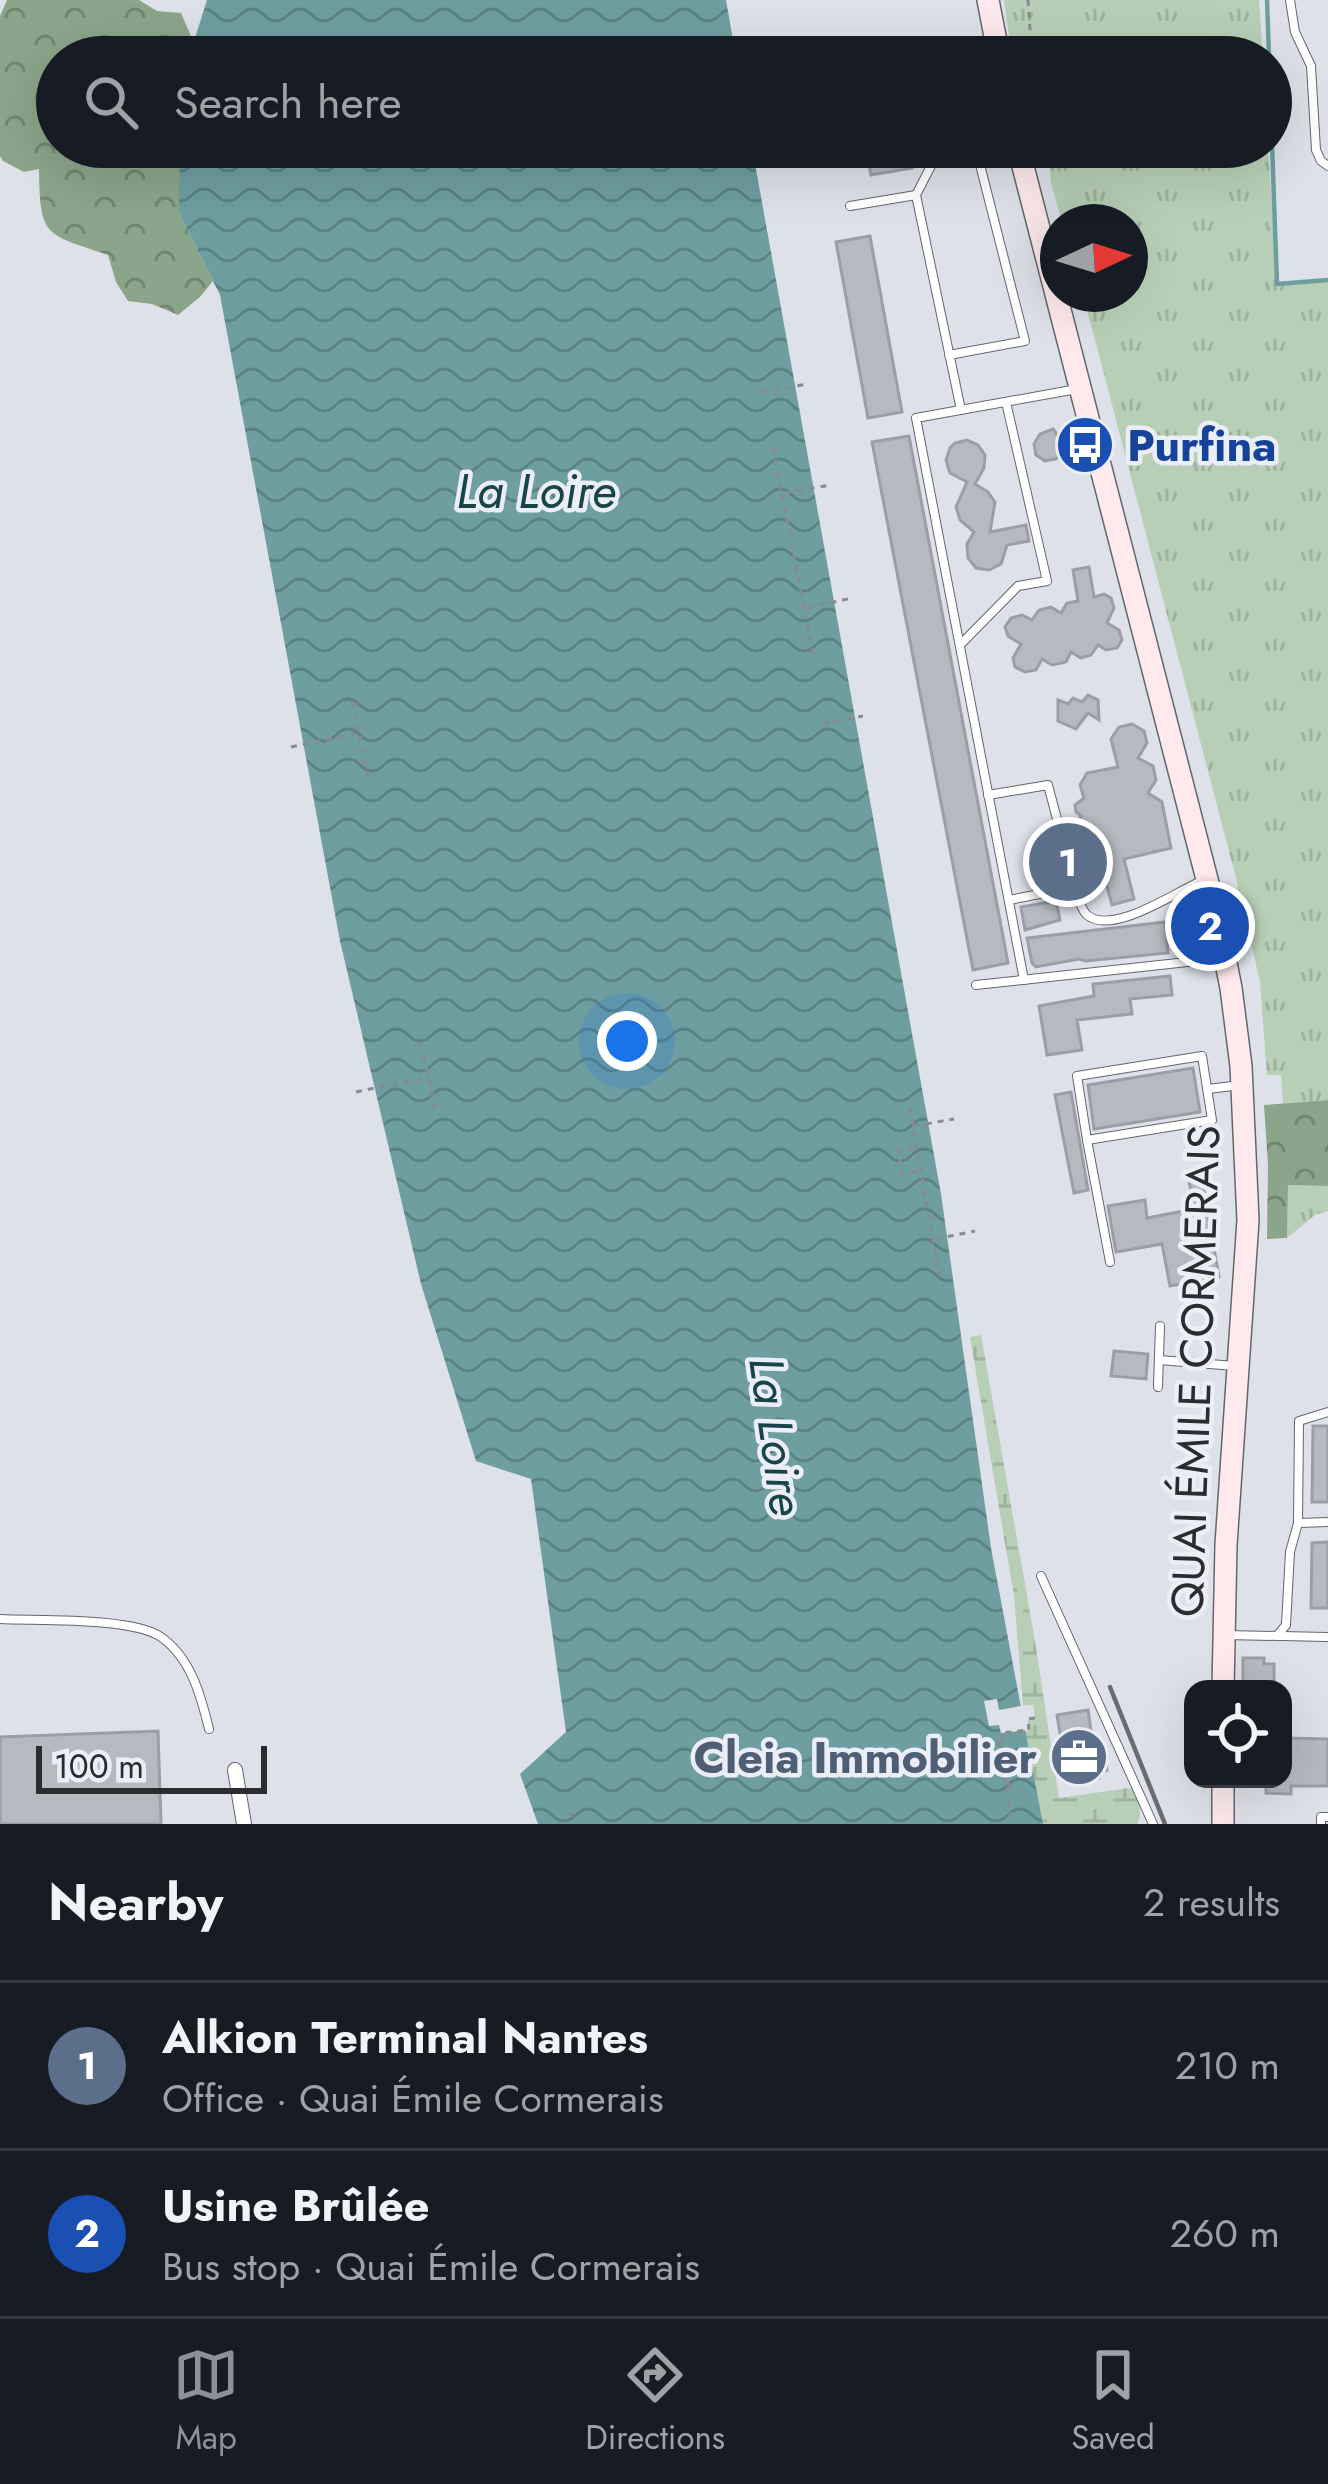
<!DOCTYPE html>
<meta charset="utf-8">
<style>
:root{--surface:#171b24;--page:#242831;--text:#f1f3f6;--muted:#9ea1a6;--line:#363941;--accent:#8c9099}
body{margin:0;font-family:Jost,sans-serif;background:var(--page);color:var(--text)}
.controls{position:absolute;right:36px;bottom:36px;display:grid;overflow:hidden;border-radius:24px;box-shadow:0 12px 48px #0002}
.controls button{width:108px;height:108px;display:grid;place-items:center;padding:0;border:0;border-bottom:3px solid var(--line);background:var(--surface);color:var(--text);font:60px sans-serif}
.compass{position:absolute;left:1040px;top:204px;width:108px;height:108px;border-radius:50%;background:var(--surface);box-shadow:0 12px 48px #0002;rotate:86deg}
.scale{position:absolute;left:36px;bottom:30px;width:231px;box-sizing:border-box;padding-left:12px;border:6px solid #2b2c2f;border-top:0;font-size:33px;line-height:42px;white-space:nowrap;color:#2b2c2f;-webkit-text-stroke:9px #ebeef6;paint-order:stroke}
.you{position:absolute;left:627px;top:1041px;width:42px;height:42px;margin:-30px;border:9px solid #fff;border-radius:50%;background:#1a73e8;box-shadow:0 0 0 18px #1a73e833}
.badge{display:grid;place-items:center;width:78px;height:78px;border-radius:50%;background:var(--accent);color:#fff;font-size:39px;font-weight:700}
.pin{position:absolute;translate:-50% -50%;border:6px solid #fff;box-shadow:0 3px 12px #0006}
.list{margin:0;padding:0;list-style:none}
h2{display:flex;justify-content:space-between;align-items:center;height:156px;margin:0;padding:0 48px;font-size:51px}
h2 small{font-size:39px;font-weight:400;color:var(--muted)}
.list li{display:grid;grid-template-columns:78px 1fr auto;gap:36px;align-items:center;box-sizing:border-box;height:168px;padding:0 48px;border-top:3px solid var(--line)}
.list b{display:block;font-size:45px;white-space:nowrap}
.list p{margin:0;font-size:39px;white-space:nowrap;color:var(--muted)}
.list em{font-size:39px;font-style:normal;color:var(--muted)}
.icon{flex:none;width:66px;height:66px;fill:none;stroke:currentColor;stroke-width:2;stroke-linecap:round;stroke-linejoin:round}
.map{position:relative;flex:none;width:1328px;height:1824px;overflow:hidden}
.search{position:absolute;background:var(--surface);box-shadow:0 12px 48px #0002;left:36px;right:36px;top:36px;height:132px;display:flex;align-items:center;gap:30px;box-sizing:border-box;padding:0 42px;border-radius:66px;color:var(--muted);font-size:45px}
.sheet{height:492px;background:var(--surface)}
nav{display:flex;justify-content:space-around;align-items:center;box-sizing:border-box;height:168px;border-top:3px solid var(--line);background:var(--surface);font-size:33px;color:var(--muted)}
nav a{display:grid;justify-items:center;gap:6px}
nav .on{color:var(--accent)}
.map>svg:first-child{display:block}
</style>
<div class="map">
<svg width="1328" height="1824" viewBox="0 0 1328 1824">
<defs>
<pattern id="grass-tufts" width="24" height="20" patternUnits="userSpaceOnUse" patternTransform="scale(3)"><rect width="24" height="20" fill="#b7cfb7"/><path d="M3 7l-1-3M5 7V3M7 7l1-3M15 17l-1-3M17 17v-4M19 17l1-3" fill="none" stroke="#9eb29e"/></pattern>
<pattern id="forest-crowns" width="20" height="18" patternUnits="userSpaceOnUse" patternTransform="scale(3)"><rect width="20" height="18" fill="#8aa58a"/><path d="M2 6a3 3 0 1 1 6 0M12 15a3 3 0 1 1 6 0" fill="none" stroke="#718771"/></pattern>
<pattern id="wetland-marsh" width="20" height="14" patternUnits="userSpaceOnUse" patternTransform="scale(3)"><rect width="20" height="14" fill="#b7cfb7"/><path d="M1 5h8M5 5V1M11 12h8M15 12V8" fill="none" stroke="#9eb29e"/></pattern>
<pattern id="water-waves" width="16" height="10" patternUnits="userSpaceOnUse" patternTransform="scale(3)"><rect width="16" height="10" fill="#6f9ea0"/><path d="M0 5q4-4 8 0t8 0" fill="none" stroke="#5b8183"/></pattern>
</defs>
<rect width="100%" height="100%" fill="#dee1e9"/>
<g fill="url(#grass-tufts)">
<polygon points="1004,0 1259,0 1263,57 1042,57 1039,37 1039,57 1012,57"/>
<polygon points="1048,147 1268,147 1277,284 1328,280 1328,1100 1283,1103 1281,1075 1267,1075 1260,982 1235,874 1083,294 1130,294 1130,222 1062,222 1051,183"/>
<polygon points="1288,1185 1328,1186 1328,1211 1315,1215 1287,1238"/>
</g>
<g fill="url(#forest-crowns)">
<path d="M 7,0 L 139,0 L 157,11 L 181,13 L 194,43 L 182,57 L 57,57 L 57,147 L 186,147 L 179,213 L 213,281 L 200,297 L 178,315 L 152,304 L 128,301 L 116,282 L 108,255 C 45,233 40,239 39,169 L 24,172 L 3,161 L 0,156 L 0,16 Z"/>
<polygon points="1328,1100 1328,1186 1288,1185 1287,1238 1267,1239 1268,1165 1264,1105"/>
</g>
<path fill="url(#wetland-marsh)" d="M 981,1335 L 1034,1635 L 1059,1798 L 1129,1788 L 1133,1789 C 1137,1800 1144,1813 1137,1824 L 1043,1824 L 1025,1731 L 1029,1730 L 1028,1719 L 1035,1717 L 1033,1705 L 1023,1706 L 1014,1596 L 970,1337 Z"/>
<g fill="url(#water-waves)">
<polygon points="207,0 726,0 736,57 189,57"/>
<polygon points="180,147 752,147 941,1194 991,1548 1043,1824 538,1824 520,1774 566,1732 531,1479 476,1461 421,1284 340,941 220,295 179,213"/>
</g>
<polygon fill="#dee1e9" points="997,1699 999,1710 1026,1705 1029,1730 1001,1733 999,1725 989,1726 984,1701"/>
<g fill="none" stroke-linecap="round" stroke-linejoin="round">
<g stroke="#6f9ea0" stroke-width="4.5">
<polyline points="1267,0 1269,57"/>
<polyline points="1271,116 1277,284 1328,280"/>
</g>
</g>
<g fill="#b6b9c0" stroke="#9b9ea5" stroke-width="3">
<polygon points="909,153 912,168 871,175 868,160"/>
<polygon points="870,236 902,412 868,418 836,242"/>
<polygon points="1053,429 1061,440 1062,451 1056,459 1045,461 1036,455 1034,444 1040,434"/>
<polygon points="909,436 1008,963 973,970 872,442"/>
<polygon points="967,440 978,445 985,455 984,468 975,484 988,492 995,502 990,532 1026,525 1029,541 1007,545 1001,564 989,570 976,568 968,558 967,544 974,532 960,520 956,507 967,482 950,473 946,460 950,448 955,443"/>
<polygon points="1089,567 1094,597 1104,594 1111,598 1114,608 1107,623 1119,630 1122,640 1117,648 1106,650 1098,645 1091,655 1081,658 1071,652 1066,662 1052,665 1042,659 1036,670 1025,672 1015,667 1013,658 1021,644 1008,636 1005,627 1011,618 1022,615 1032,620 1039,610 1051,607 1061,613 1067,603 1078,601 1073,570"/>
<polygon points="1088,695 1098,700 1099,720 1088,713 1076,729 1058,721 1058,700 1068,704 1073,698 1082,702"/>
<polygon points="1132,724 1144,731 1147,743 1138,758 1153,766 1156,780 1148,793 1162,802 1171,848 1124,859 1134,899 1112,905 1102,869 1110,867 1103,837 1085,848 1079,819 1081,816 1076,812 1075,805 1084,798 1080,785 1087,773 1118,767 1111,739 1119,727"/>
<polygon points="1056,901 1060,920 1025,930 1021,907"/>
<polygon points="1165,922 1168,953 1086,961 1079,959 1036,967 1032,963 1027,938"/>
<polygon points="1170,976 1172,995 1130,999 1132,1014 1077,1020 1082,1050 1047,1055 1039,1006 1094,996 1093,984"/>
<polygon points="1193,1068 1200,1112 1094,1129 1088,1085"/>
<polygon points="1071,1092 1088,1190 1074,1193 1055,1095"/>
<polygon points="1201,1173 1219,1277 1170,1286 1162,1244 1116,1252 1108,1206 1145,1200 1147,1218 1194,1209 1188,1175"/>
<polygon points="1114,1351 1148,1354 1146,1379 1111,1376"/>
<polygon points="1313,1426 1328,1426 1328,1502 1312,1502"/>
<polygon points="1328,1542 1328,1608 1311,1608 1312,1543"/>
<polygon points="1243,1658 1264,1658 1264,1664 1274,1664 1274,1688 1243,1687"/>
<polygon points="1088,1710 1094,1751 1103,1750 1107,1770 1098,1772 1099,1778 1068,1783 1057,1715"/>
<polygon points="158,1731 161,1824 0,1824 0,1737"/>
<polygon points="1283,1738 1328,1739 1328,1786 1291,1786 1291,1794 1266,1793 1266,1779 1283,1779"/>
</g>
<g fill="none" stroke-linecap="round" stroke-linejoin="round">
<g stroke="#63666c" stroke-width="10">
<g id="service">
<polyline points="1290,0 1295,32 1311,66 1316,150 1321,161 1328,166"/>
<polyline points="850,206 916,195"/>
<polyline points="949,355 1025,341 977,153 932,164 916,195 961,410"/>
<polyline points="962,643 1018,586 1047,581 1006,402"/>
<polyline points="988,795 1048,785 1075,887"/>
<path d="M 1009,900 L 1075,887 C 1078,896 1080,907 1086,914 C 1111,938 1178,890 1204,880"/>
<polyline points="1024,980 916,418 1077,389"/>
<polyline points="976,985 1224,958"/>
<polygon points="1202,1056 1212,1120 1087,1140 1077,1076"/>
<polyline points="1208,1089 1241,1085"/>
<polyline points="1087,1140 1110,1262"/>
<polyline points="1159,1360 1235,1366"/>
<polyline points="1158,1387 1160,1326"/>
<polyline points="1298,1523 1328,1522"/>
<polyline points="1041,1576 1153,1824"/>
<path d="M 0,1619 C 38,1621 132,1617 161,1637 C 191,1658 201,1696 209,1729"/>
<polyline points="1225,1635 1328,1637"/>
<polyline points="1277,1636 1286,1625 1290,1552 1298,1523 1299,1421 1328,1412"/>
<polyline points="1321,1824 1321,1817 1328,1817"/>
</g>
</g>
<g stroke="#63666c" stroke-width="16">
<polyline id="minor" points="235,1770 244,1824"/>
</g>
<g stroke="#63666c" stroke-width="24">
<g id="secondary">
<polyline points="988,0 999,57"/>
<polyline points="1018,147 1217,918 1231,988 1241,1066 1248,1220 1226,1545 1223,1689"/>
<polyline points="1223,1779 1223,1824"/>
</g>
</g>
<g stroke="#888a90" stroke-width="3" stroke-dasharray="6 6" stroke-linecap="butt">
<polyline points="1028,0 1032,57"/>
<polyline points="762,392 808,384"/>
<polyline points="773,448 813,654"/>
<polyline points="785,493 830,485"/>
<polyline points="807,608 852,598"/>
<polyline points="352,701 369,780"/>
<polyline points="823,724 863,716"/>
<polyline points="291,747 359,733"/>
<polyline points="421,1044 436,1112"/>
<polyline points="356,1092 428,1077"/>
<polyline points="910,1107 939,1276"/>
<polyline points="914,1126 954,1119"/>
<polyline points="914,1148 898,1151 902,1174 919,1171"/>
<polyline points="936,1239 975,1231"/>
<polyline points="999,1741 1012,1824"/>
<polyline points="1009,1788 1001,1733 1029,1730 1028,1719 1035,1718"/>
<polyline points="570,1812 572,1824"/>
</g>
<use href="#service" stroke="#fff" stroke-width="8"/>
<use href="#minor" stroke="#fff" stroke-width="14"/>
<use href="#secondary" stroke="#feeaec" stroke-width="21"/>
<polyline stroke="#6a6c71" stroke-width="4.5" points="1110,1687 1165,1824"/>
</g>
<defs>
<g id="bus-disc" transform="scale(3)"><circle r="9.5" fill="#1a4fb4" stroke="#ebeef6"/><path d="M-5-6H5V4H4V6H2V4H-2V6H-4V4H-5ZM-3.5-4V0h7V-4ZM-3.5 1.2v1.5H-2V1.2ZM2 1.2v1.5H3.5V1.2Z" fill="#fff"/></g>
<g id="office-disc" transform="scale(3)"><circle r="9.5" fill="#5c6f8a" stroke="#ebeef6"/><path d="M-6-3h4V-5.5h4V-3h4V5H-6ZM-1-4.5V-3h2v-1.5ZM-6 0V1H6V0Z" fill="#fff"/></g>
</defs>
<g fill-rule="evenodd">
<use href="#bus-disc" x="1085" y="445"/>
<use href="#office-disc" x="1079" y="1757"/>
</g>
<g text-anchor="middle" stroke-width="9" stroke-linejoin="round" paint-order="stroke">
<g font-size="45" font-weight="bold" fill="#164399" stroke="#ebeef6" text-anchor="start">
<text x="1127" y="461">Purfina</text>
</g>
<g font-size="45" fill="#2b2c2f" stroke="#ebeef6">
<text transform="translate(1195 1371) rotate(-88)" y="16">QUAI ÉMILE CORMERAIS</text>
</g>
<g font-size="45" font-weight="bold" fill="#4e5e75" stroke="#ebeef6" text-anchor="end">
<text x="1037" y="1773">Cleia Immobilier</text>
</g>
<g font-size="48" font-style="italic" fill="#174446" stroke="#ebeef6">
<text x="536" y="508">La Loire</text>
<text transform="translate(777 1436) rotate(82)" y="17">La Loire</text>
</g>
</g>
</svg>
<div class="controls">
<button><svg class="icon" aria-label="locate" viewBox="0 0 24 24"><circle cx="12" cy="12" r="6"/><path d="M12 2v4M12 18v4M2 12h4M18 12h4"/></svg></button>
</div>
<svg class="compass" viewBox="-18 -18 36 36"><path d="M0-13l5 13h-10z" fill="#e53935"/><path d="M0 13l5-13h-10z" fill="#9ea1a6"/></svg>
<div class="scale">100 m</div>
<div class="you"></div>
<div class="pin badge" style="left:1068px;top:862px;background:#5c6f8a">1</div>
<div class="pin badge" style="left:1210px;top:926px;background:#1a4fb4">2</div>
<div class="search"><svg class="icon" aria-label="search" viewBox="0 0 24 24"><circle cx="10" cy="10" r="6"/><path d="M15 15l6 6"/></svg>Search here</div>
</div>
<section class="sheet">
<h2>Nearby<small>2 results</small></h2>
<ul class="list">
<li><span class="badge" style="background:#5c6f8a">1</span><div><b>Alkion Terminal Nantes</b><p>Office · Quai Émile Cormerais</p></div><em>210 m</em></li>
<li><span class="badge" style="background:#1a4fb4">2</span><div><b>Usine Brûlée</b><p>Bus stop · Quai Émile Cormerais</p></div><em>260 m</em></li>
</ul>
</section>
<nav>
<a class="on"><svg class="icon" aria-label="map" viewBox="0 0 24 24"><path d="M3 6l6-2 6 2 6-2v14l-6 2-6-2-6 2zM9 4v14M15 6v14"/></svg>Map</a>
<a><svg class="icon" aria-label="directions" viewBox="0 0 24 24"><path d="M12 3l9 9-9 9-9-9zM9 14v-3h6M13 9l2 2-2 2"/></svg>Directions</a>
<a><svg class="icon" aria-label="saved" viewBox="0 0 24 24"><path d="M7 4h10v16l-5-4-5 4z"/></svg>Saved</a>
</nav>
